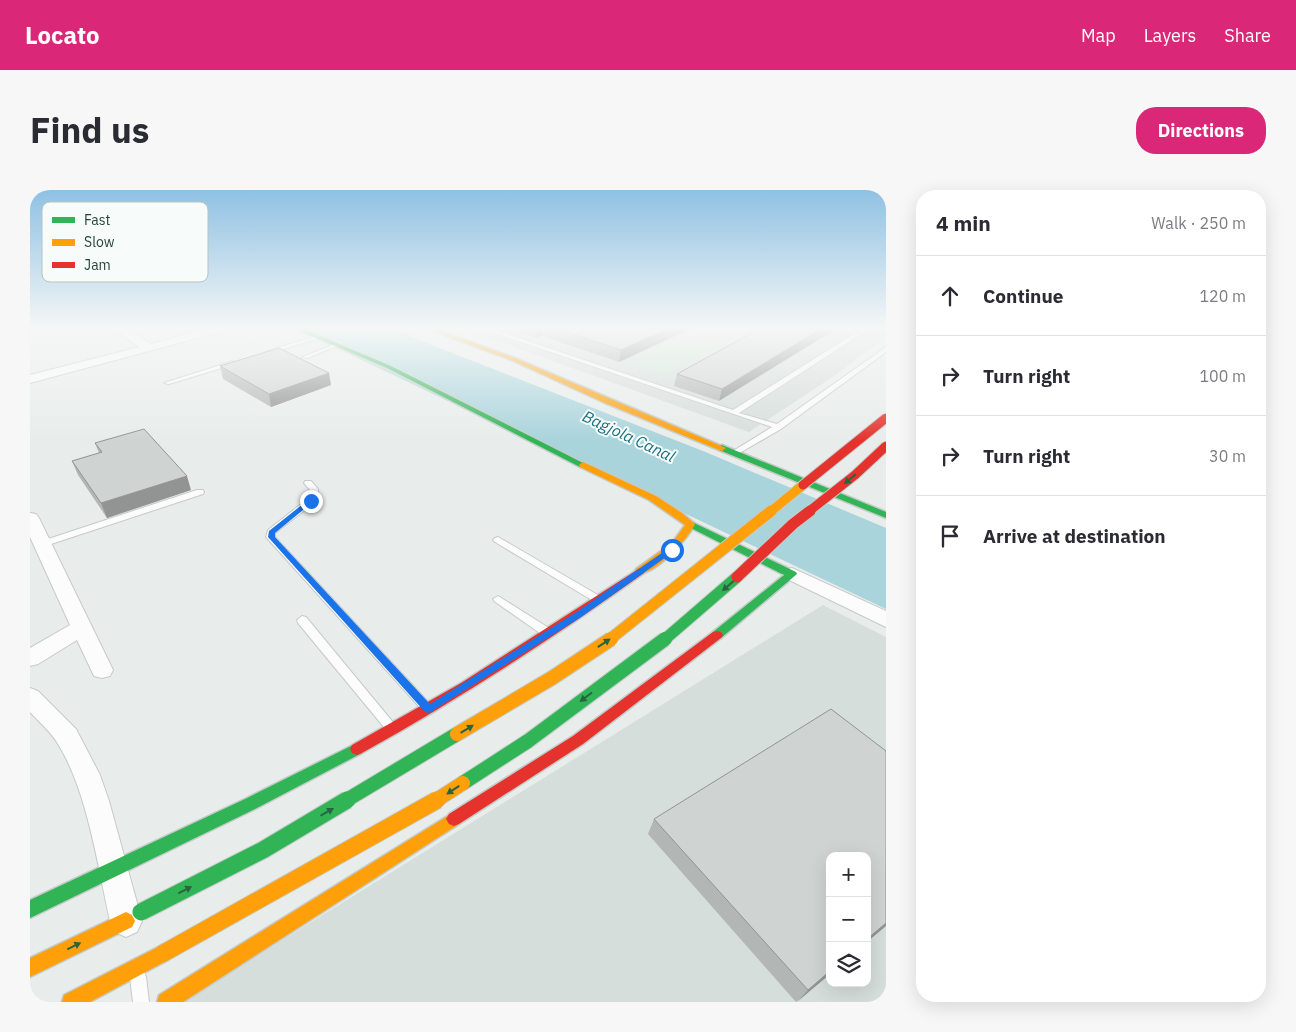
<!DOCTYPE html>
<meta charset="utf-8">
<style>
:root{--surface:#fff;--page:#f7f7f7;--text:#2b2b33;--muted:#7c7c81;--line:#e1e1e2;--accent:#db2777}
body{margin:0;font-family:"IBM Plex Sans",sans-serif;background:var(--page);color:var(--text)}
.controls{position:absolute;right:15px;bottom:15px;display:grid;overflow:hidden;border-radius:10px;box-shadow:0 5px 20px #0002}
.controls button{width:45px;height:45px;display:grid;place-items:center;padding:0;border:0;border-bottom:1px solid var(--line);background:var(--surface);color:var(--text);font:25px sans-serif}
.stop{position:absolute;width:15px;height:15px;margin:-11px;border:4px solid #1a73e8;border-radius:50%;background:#fff}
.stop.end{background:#1a73e8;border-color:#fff;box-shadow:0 1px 5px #0008}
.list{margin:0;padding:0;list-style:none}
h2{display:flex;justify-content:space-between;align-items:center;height:65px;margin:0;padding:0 20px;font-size:21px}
h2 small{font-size:16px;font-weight:400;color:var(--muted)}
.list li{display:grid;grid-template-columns:32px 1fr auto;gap:15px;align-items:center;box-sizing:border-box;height:80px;padding:0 20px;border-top:1px solid var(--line)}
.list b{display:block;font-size:19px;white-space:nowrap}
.list em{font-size:16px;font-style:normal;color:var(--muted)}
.icon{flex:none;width:28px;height:28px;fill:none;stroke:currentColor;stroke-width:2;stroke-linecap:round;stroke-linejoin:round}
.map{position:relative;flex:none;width:856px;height:812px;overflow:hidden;border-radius:20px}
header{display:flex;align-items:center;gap:30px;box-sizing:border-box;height:70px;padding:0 25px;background:var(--accent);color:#fff}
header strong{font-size:24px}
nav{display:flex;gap:28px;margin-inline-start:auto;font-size:18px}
.intro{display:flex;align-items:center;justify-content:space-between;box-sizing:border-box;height:120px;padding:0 30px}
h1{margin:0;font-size:35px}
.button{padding:12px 22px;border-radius:20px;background:var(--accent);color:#fff;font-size:18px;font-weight:700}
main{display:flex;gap:30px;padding:0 30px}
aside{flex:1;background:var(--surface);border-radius:20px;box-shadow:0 5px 20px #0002}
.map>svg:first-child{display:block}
</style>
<header>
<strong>Locato</strong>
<nav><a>Map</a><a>Layers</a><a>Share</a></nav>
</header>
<div class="intro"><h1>Find us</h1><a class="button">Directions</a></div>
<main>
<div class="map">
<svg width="856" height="812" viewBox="0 0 856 812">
<rect width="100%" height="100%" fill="#e8edeb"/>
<g fill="#d6dedb" fill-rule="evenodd">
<polygon points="429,137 856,137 856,145 844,156 804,186 719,242"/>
<path d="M 793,415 L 856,447 L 856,812 L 152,812 ZM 800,666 L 837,666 L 837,793 L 800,793 Z"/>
</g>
<g fill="#d1e6d8">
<polygon points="674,137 727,137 709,148"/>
<polygon points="667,140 702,151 634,186 596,172"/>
</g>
<polygon fill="#a9d4db" points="262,137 356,137 673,261 856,338 856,419"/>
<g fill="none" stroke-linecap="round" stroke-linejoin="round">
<g stroke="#c5cac8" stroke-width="2">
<g id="lane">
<polygon points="447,137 456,137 703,220 835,137 842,137 709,223 747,234 856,157 856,162 751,239 706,265 702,263 703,261 742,237"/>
<polygon points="288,145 290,146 290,148 240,163 235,162"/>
<polygon points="305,154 310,155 277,168 272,167"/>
<polygon points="203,171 205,172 205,174 139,194 134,193"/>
<polygon points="275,291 281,291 288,299 288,307 284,313 245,343 245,347 402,516 404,519 402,522 398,524 394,522 236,347 238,340 280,307 280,300 274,293"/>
<polygon points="167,300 173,300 174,302 173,304 15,356 9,356 7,354 9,352"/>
<polygon points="468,347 573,408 574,410 569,413 565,412 465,352 463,350 465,348"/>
<polygon points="468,406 522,440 523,443 522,446 514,446 464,411 463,409"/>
<polygon points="272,426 276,427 366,536 368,539 366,542 362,544 358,542 268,433 267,430"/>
<polygon points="108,779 114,781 116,787 119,812 103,812 100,787 102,781"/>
</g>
</g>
<g stroke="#c5cac8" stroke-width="2">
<g id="street">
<polygon points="81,137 94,137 121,154 183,137 202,137 201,139 0,193 0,185 109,157"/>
<polygon points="437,137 454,137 461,141 455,144"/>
<polygon points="0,323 6,324 9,328 83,480 80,486 72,488 64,486 47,450 8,474 0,476 0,458 40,435 0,347"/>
<polygon points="762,378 856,421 856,437 755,388 752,384 755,380"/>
<path d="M 0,498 L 8,501 L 46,539 L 70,585 L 79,611 L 112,731 L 107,742 L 96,747 L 85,742 L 80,731 C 68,677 57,600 28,554 C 21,542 9,532 0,522 Z"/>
</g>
</g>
<g stroke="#c3cbc8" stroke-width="3">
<g id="fast">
<polygon points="260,137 269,137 361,176 557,275 556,277 550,277 357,178"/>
<polygon points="692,255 856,322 856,328 689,260 689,256"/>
<polygon points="660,331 766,382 767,384 691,448 683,448 681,445 683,442 754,385 657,336 655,334 657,332"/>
<polygon points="327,553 332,555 334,559 332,563 225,619 0,728 0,710 215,609"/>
</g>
</g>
<g stroke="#c3cbc8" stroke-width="3">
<g id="slow">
<polygon points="392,137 401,137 485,168 696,258 692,261 689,260 575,213 481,170"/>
<path d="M 553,272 L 626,306 L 652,323 L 665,334 C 658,349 623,388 606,383 L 605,381 L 606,379 L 642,353 L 655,335 L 619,310 L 550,277 L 549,275 Z"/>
<polygon points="424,622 429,624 432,629 429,634 153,812 127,812 129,805"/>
<polygon points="96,722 102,725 105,731 102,737 0,787 0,768"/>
<polygon points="132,755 138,758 141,764 138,770 60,812 32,812 34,805"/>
</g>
</g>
<g stroke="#c3cbc8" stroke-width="3">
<g id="jam">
<path d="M 610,378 L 614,379 L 615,381 L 614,383 C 523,448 430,509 332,563 L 327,565 L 322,563 L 320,559 L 322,555 L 431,493 Z"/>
<polygon points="687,441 691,442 693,445 691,448 553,554 429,634 424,636 419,634 416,629 419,624 543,546 683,442"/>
</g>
</g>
<use href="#lane" fill="#fcfcfc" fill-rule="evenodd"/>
<use href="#street" fill="#fcfcfc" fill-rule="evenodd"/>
<use href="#fast" fill="#30b455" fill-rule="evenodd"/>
<use href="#slow" fill="#ff9f0a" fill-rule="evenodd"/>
<use href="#jam" fill="#e5322d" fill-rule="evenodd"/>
<g stroke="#c3ccc9" stroke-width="13" stroke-linecap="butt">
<polyline id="fast-bridge-far2" points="634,450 707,387"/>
</g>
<g stroke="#c3ccc9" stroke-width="16" stroke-linecap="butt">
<g id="fast-bridge-far1">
<polyline points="433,593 498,551 635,449"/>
<polyline points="315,611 427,544"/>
</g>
</g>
<g stroke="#c3ccc9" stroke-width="19" stroke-linecap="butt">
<polyline id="fast-bridge" points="111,722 233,660 317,610"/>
</g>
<g stroke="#c3ccc9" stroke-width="11" stroke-linecap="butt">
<polyline id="slow-bridge-far3" points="740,322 773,295"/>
</g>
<g stroke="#c3ccc9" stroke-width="13" stroke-linecap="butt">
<polyline id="slow-bridge-far2" points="579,450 741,321"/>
</g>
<g stroke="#c3ccc9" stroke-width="16" stroke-linecap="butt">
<g id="slow-bridge-far1">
<polyline points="427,544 522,488 581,449"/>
<polyline points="405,611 433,593"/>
</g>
</g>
<g stroke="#c3ccc9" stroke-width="19" stroke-linecap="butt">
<polyline id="slow-bridge" points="132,764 407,610"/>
</g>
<g stroke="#c3ccc9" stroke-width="11" stroke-linecap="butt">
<g id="jam-bridge-far1">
<polyline points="773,295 856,228"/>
<polyline points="778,322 825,285 856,256"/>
</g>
</g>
<g stroke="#c3ccc9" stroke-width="13" stroke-linecap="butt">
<polyline id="jam-bridge" points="707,387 763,334 780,321"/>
</g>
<use href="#fast-bridge-far2" stroke="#30b455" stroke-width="11"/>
<use href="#fast-bridge-far1" stroke="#30b455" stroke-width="14"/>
<use href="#fast-bridge" stroke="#30b455" stroke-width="17"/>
<use href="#slow-bridge-far3" stroke="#ff9f0a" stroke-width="9"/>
<use href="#slow-bridge-far2" stroke="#ff9f0a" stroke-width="11"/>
<use href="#slow-bridge-far1" stroke="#ff9f0a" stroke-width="14"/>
<use href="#slow-bridge" stroke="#ff9f0a" stroke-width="17"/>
<use href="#jam-bridge-far1" stroke="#e5322d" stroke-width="9"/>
<use href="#jam-bridge" stroke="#e5322d" stroke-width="11"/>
</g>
<g fill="#b2b6b5">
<polygon points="473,137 664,137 589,172 512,146 506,148"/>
<polygon points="733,137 689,211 644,196 647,184"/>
<polygon points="190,176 301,195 241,217 193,189"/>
<polygon points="65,253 161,300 77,328 48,285 42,271 69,263"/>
<polygon points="624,629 800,666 800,784 766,812 618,644"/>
</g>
<g fill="#919493">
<polygon points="507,137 513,137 512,146 506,148"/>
<polygon points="642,137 664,137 589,172 591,160"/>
<polygon points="794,137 809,137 689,211 692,199"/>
<polygon points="299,183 301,195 241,217 239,204"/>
<polygon points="157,286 161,300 77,328 71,313"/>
<polygon points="856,733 856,736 837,752 837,749"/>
<polygon points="800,781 800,784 767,812 778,800"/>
</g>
<g fill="#cfd4d2" stroke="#919493">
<polygon points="521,137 642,137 591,160"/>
<polygon points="733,137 794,137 692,199 647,184"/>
<polygon points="249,158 299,183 239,204 190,176"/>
<polygon points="114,239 157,286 71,313 42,271 72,262 65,253"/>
<polygon points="801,519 856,561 856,733 837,749 837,666 800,666 800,781 778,800 624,629"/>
</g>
<defs><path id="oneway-solid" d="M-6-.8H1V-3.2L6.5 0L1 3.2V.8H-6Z" transform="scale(1.25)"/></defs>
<g fill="#286442">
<use href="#oneway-solid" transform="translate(820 289) rotate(141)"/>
<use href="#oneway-solid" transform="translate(698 396) rotate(139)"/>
<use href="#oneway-solid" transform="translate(574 453) rotate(-34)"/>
<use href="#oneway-solid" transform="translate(556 507) rotate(143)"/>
<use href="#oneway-solid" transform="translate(437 539) rotate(-31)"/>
<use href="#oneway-solid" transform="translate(423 600) rotate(147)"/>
<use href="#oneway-solid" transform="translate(297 622) rotate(-30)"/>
<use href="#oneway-solid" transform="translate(155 700) rotate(-27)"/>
<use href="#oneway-solid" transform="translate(44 756) rotate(-26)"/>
</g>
<linearGradient id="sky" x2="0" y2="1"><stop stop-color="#8fc1e3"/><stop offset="0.55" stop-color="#f5f7f6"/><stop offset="1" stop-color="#f5f7f6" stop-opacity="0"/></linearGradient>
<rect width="856" height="251" fill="url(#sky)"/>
<polygon fill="#1a73e8" points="278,310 284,311 245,343 245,347 400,514 545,423 639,358 646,360 551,427 399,523 395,522 238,347 239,341"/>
<g text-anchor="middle" stroke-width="4" stroke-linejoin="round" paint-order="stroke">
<g font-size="16" font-style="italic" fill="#1c6f80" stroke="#f7fbf9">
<text transform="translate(599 246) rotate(25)" y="6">Bagjola Canal</text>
</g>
</g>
<rect x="12" y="12" width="166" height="80" rx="8" fill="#f7fbf9" stroke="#b8c4c0" stroke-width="1"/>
<rect x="22" y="27" width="23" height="6" fill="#30b455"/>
<rect x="22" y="49" width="23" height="7" fill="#ff9f0a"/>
<rect x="22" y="72" width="23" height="6" fill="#e5322d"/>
<g font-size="14" fill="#24423a">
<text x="54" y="35">Fast</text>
<text x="54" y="57">Slow</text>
<text x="54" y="80">Jam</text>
</g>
</svg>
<div class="controls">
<button>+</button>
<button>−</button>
<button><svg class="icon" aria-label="layers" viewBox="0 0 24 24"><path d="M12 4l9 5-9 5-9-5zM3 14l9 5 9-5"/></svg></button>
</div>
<div class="stop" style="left:642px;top:360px"></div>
<div class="stop end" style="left:281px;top:311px"></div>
</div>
<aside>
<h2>4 min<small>Walk · 250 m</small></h2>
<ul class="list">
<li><svg class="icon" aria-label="ahead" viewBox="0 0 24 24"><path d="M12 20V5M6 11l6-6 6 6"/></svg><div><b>Continue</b></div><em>120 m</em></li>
<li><svg class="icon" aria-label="right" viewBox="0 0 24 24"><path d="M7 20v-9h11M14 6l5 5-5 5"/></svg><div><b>Turn right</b></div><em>100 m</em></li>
<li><svg class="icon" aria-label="right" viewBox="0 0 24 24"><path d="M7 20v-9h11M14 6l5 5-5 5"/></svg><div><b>Turn right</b></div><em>30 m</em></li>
<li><svg class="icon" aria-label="arrive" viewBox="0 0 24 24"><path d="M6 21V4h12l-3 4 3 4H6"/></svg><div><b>Arrive at destination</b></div></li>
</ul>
</aside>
</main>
